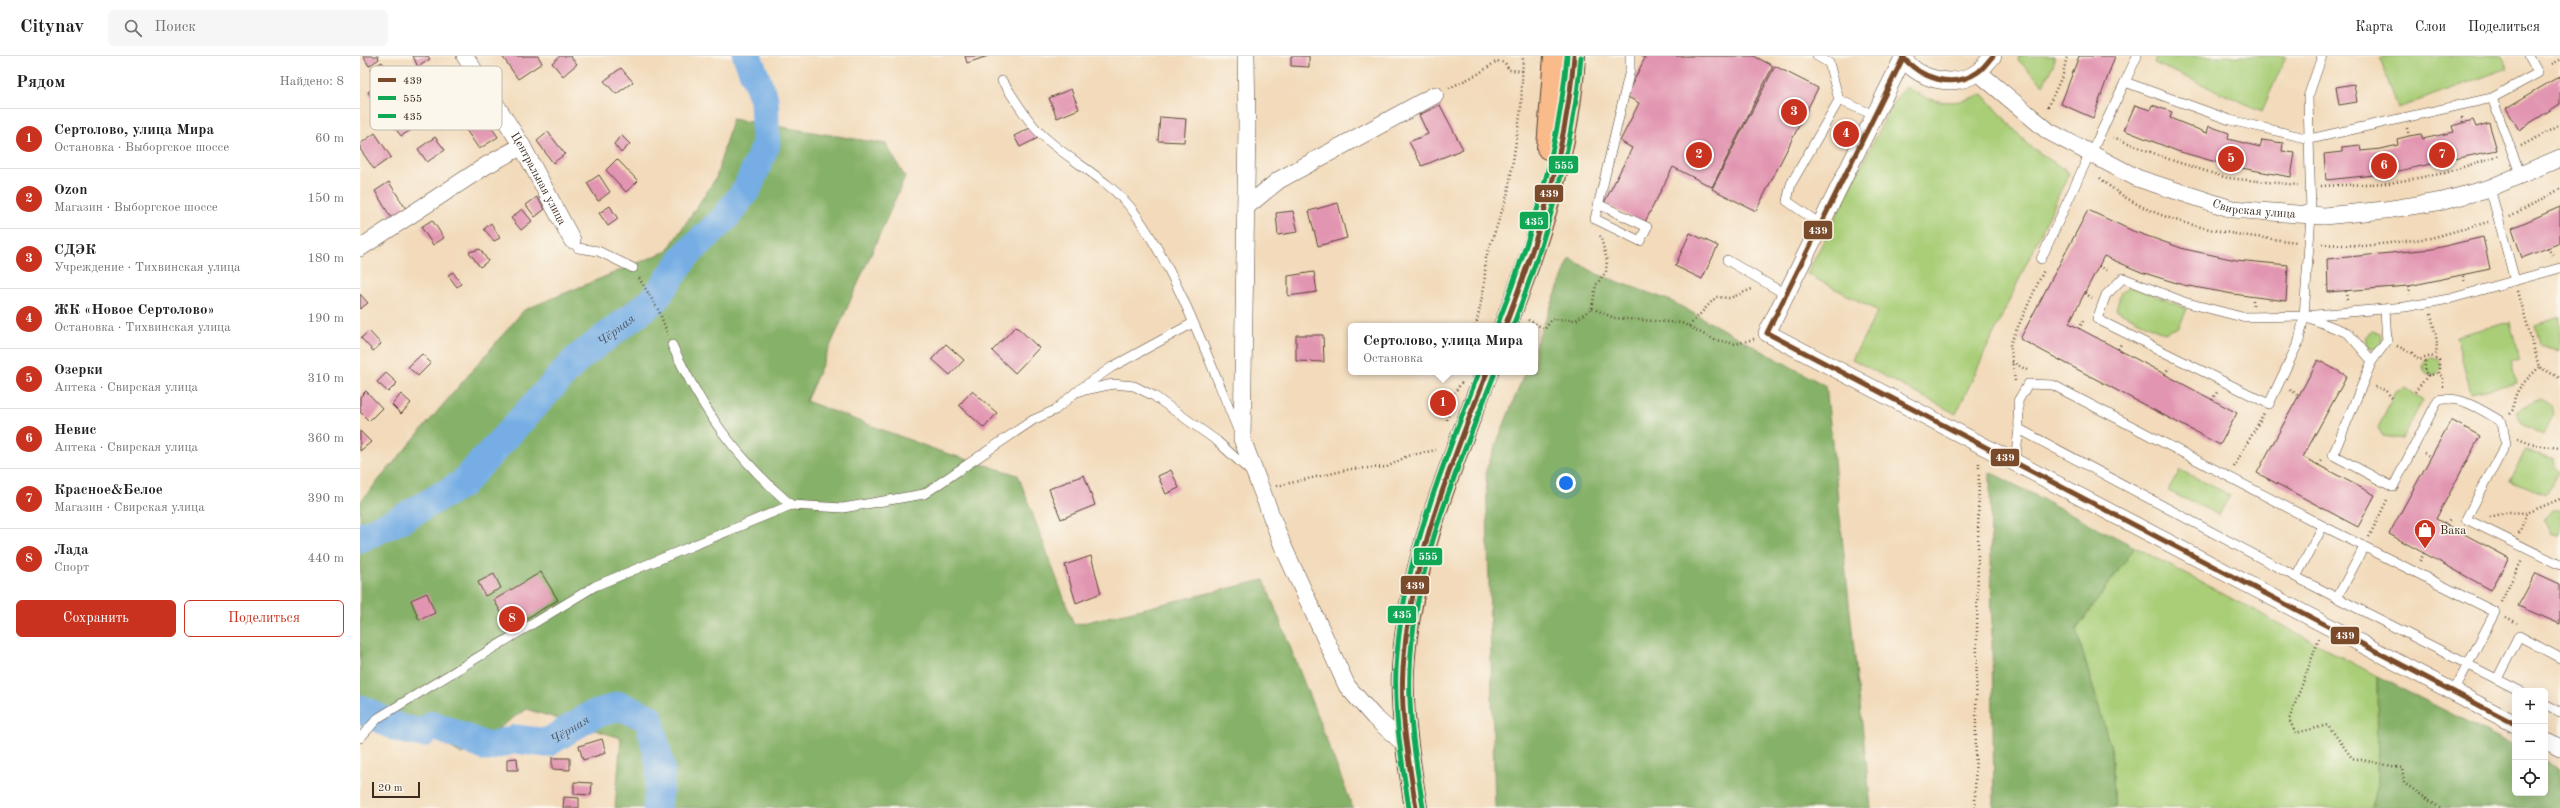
<!DOCTYPE html>
<html lang="ru">
<meta charset="utf-8">
<style>
:root{--surface:#fff;--page:#f6f6f6;--text:#222;--muted:#767676;--line:#e0e0e0;--accent:#c8321e}
body{margin:0;font-family:"Old Standard TT",serif;background:var(--page);color:var(--text)}
.controls{position:absolute;right:12px;bottom:12px;display:grid;overflow:hidden;border-radius:6px;box-shadow:0 4px 16px #0002}
.controls button{width:36px;height:36px;display:grid;place-items:center;padding:0;border:0;border-bottom:1px solid var(--line);background:var(--surface);color:var(--text);font:20px sans-serif}
.scale{position:absolute;left:12px;bottom:10px;width:48px;box-sizing:border-box;padding-left:4px;border:2px solid #3b2a1e;border-top:0;font-size:11px;line-height:14px;white-space:nowrap;color:#3b2a1e;-webkit-text-stroke:3px #fbf7ec;paint-order:stroke}
.you{position:absolute;left:1206px;top:427px;width:14px;height:14px;margin:-10px;border:3px solid #fff;border-radius:50%;background:#1a73e8;box-shadow:0 0 0 6px #1a73e833}
.badge{display:grid;place-items:center;width:26px;height:26px;border-radius:50%;background:var(--accent);color:#fff;font-size:13px;font-weight:700}
.pin{position:absolute;translate:-50% -50%;border:2px solid #fff;box-shadow:0 1px 4px #0006}
.popup{position:absolute;left:988px;top:267px;width:190px;height:52px;box-sizing:border-box;display:grid;place-content:center;border-radius:6px;background:var(--surface);filter:drop-shadow(0 1px 3px #0005);font-size:13px;white-space:nowrap;color:var(--muted)}
.popup b{font-size:15px;color:var(--text)}
.popup::after{content:'';position:absolute;left:50%;top:100%;margin-left:-8px;border:8px solid transparent;border-top-color:var(--surface)}
.list{margin:0;padding:0;list-style:none}
h2{display:flex;justify-content:space-between;align-items:center;height:52px;margin:0;padding:0 16px;font-size:17px}
h2 small{font-size:13px;font-weight:400;color:var(--muted)}
.list li{display:grid;grid-template-columns:26px 1fr auto;gap:12px;align-items:center;box-sizing:border-box;height:60px;padding:0 16px;border-top:1px solid var(--line)}
.list b{display:block;font-size:15px;white-space:nowrap}
.list p{margin:0;font-size:13px;white-space:nowrap;color:var(--muted)}
.list em{font-size:13px;font-style:normal;color:var(--muted)}
.actions{display:flex;gap:8px;padding:12px 16px}
.actions a{flex:1;padding:9px 0;border:1px solid var(--accent);border-radius:6px;text-align:center;font-size:14px;color:var(--accent)}
.actions .main{background:var(--accent);color:#fff}
.icon{flex:none;width:22px;height:22px;fill:none;stroke:currentColor;stroke-width:2;stroke-linecap:round;stroke-linejoin:round}
.map{position:relative;flex:none;width:2200px;height:752px;overflow:hidden}
header{display:flex;align-items:center;gap:24px;box-sizing:border-box;height:56px;padding:0 20px;background:var(--surface);border-bottom:1px solid var(--line)}
header strong{font-size:19px}
nav{display:flex;gap:22px;margin-inline-start:auto;font-size:14px}
.search{width:280px;height:36px;background:var(--page);display:flex;align-items:center;gap:10px;box-sizing:border-box;padding:0 14px;border-radius:6px;color:var(--muted);font-size:15px}
main{display:flex}
aside{flex:1;background:var(--surface)}
.map>svg:first-child{display:block}
</style>
<header>
<strong>Citynav</strong>
<div class="search"><svg class="icon" aria-label="search" viewBox="0 0 24 24"><circle cx="10" cy="10" r="6"/><path d="M15 15l6 6"/></svg>Поиск</div>
<nav><a>Карта</a><a>Слои</a><a>Поделиться</a></nav>
</header>
<main>
<aside>
<h2>Рядом<small>Найдено: 8</small></h2>
<ul class="list">
<li><span class="badge">1</span><div><b>Сертолово, улица Мира</b><p>Остановка · Выборгское шоссе</p></div><em>60 m</em></li>
<li><span class="badge">2</span><div><b>Ozon</b><p>Магазин · Выборгское шоссе</p></div><em>150 m</em></li>
<li><span class="badge">3</span><div><b>СДЭК</b><p>Учреждение · Тихвинская улица</p></div><em>180 m</em></li>
<li><span class="badge">4</span><div><b>ЖК «Новое Сертолово»</b><p>Остановка · Тихвинская улица</p></div><em>190 m</em></li>
<li><span class="badge">5</span><div><b>Озерки</b><p>Аптека · Свирская улица</p></div><em>310 m</em></li>
<li><span class="badge">6</span><div><b>Невис</b><p>Аптека · Свирская улица</p></div><em>360 m</em></li>
<li><span class="badge">7</span><div><b>Красное&amp;Белое</b><p>Магазин · Свирская улица</p></div><em>390 m</em></li>
<li><span class="badge">8</span><div><b>Лада</b><p>Спорт</p></div><em>440 m</em></li>
</ul>
<div class="actions"><a class="main">Сохранить</a><a>Поделиться</a></div>
</aside>
<div class="map">
<svg width="2200" height="752" viewBox="0 0 2200 752">
<rect width="100%" height="100%" fill="#fbf7ec"/>
<filter id="ink" filterUnits="userSpaceOnUse"><feTurbulence type="fractalNoise" baseFrequency=".025" numOctaves="2"/><feDisplacementMap in="SourceGraphic" scale="8" xChannelSelector="R" yChannelSelector="G"/><feConvolveMatrix kernelMatrix="1 2 1 2 8 2 1 2 1" color-interpolation-filters="sRGB"/></filter>
<filter id="wash" filterUnits="userSpaceOnUse"><feTurbulence type="fractalNoise" baseFrequency=".012" numOctaves="4" result="noise"/><feDisplacementMap in="SourceGraphic" scale="16" xChannelSelector="R" yChannelSelector="G"/><feGaussianBlur stdDeviation="0.9" result="paint"/><feColorMatrix in="noise" values="0 0 0 0 0 0 0 0 0 0 0 0 0 0 0 0 0 1.4 0 .05"/><feComposite in="paint" operator="in"/></filter>
<g filter="url(#wash)">
<rect width="100%" height="100%" fill="#f2daba"/>
<g fill="#a9ce77" stroke="#727c4a">
<polygon points="1659,0 1694,0 1694,7 1683,29 1658,4"/>
<polygon points="1798,0 1926,0 1902,55 1794,7"/>
<polygon points="2027,0 2142,0 2148,12 2038,52 2020,3"/>
<path d="M 1546,31 C 1575,49 1592,50 1623,38 L 1667,88 L 1709,117 L 1596,358 L 1492,303 L 1518,255 L 1447,218 L 1533,47 Z"/>
<polygon points="1773,230 1827,253 1819,271 1804,277 1756,254 1761,236"/>
<polygon points="2200,261 2200,295 2180,289 2175,269"/>
<polygon points="2150,266 2160,305 2151,305 2156,327 2111,337 2096,280"/>
<polygon points="2012,275 2021,277 2023,286 2016,293 2007,290 2005,281"/>
<circle cx="2072" cy="310" r="9"/>
<polygon points="2046,332 2063,344 2042,383 2023,380 2018,372 2035,336"/>
<path d="M 2181,343 L 2192,349 L 2194,358 C 2188,365 2189,372 2183,379 L 2162,368 L 2156,355 L 2166,349 Z"/>
<polygon points="2166,394 2194,403 2195,412 2199,415 2186,438 2149,424"/>
<polygon points="1820,414 1870,439 1859,459 1808,435"/>
<polygon points="2192,454 2200,454 2200,479 2192,478 2184,464"/>
<polygon points="1775,491 2017,620 2018,724 2011,752 1755,752 1751,693 1716,574"/>
</g>
<g fill="#86b168" stroke="#606e43">
<polygon points="372,63 526,88 545,121 446,345 579,395 658,419 714,569 904,524 993,752 255,752 261,682 166,653 102,698 7,645 0,644 0,446 164,254 307,195 356,122"/>
<polygon points="1210,202 1237,218 1311,245 1466,330 1511,752 1135,752 1126,414 1165,316 1175,316 1175,290"/>
<polygon points="1630,416 1775,491 1716,574 1751,693 1755,752 1634,752"/>
<polygon points="2017,620 2155,690 2155,737 2185,737 2185,706 2200,713 2200,752 2011,752 2018,724"/>
</g>
<g fill="none" stroke-linecap="round" stroke-linejoin="round">
<g stroke="#74ade4" stroke-width="29">
<path id="s1" d="M 0,482 L 41,463 L 102,428 L 217,303 L 294,244 L 326,199 L 364,163 L 387,133 L 406,88 L 404,43 L 387,0"/>
<path id="s2" d="M 0,653 L 41,673 L 63,677 L 73,669 L 127,691 L 156,683 L 187,687 L 232,659 L 260,650 L 289,662 L 301,713 L 297,752"/>
</g>
</g>
<g id="blocks">
<g fill="#e295b1">
<polygon points="3,0 18,0 19,3 9,10"/>
<polygon points="53,0 68,0 70,3 58,11"/>
<polygon points="142,0 178,0 182,7 158,23"/>
<polygon points="200,0 210,0 217,8 203,20 192,7"/>
<polygon points="605,0 628,0 607,7"/>
<polygon points="931,0 949,0 949,11 931,10"/>
<polygon points="1282,0 1394,0 1413,10 1352,131 1313,111 1284,168 1244,147 1272,92 1260,85 1279,47 1266,40 1285,2"/>
<polygon points="1719,0 1755,0 1733,62 1701,48"/>
<polygon points="22,6 26,12 15,19 11,13"/>
<polygon points="1415,10 1458,32 1396,155 1352,133"/>
<polygon points="261,12 273,26 256,38 244,25"/>
<polygon points="87,14 97,32 81,42 71,24"/>
<polygon points="2200,20 2200,48 2159,74 2146,52"/>
<polygon points="1994,28 1997,46 1979,49 1976,31"/>
<polygon points="18,29 25,39 15,46 8,36"/>
<polygon points="100,33 108,43 97,52 89,41"/>
<polygon points="711,33 719,53 697,62 689,42"/>
<polygon points="28,42 41,60 33,63 21,47"/>
<polygon points="1080,49 1103,93 1062,110 1049,86 1068,78 1059,59"/>
<polygon points="1775,49 1790,54 1792,49 1812,56 1810,62 1847,77 1849,70 1869,77 1868,83 1900,91 1902,84 1923,87 1922,95 1935,97 1931,121 1870,110 1817,95 1764,74"/>
<polygon points="123,59 138,81 119,93 104,71"/>
<polygon points="800,61 826,63 824,86 798,85"/>
<polygon points="2113,64 2116,71 2129,67 2137,94 2024,118 1966,124 1964,98 1982,96 1982,91 2000,89 2001,95 2021,93 2038,89 2037,83 2049,80 2061,78 2063,83 2094,76 2092,70"/>
<polygon points="45,65 51,74 41,80 35,72"/>
<polygon points="674,70 680,81 660,91 654,80"/>
<polygon points="188,76 205,98 193,107 177,85"/>
<polygon points="15,77 31,101 14,113 0,93 0,88"/>
<polygon points="261,79 270,88 261,97 254,88"/>
<polygon points="75,81 85,94 67,106 58,93"/>
<polygon points="257,103 278,125 266,136 246,114"/>
<polygon points="239,119 250,136 238,145 227,127"/>
<polygon points="29,126 48,156 33,165 15,135"/>
<polygon points="177,141 185,153 175,161 166,149"/>
<polygon points="978,147 987,182 958,190 949,155"/>
<polygon points="250,150 258,163 248,170 239,157"/>
<polygon points="2200,151 2200,187 2162,202 2152,172"/>
<polygon points="162,153 172,165 161,174 151,162"/>
<polygon points="1728,154 1773,175 1824,193 1876,204 1928,209 1926,245 1873,238 1823,229 1781,216 1744,200 1709,267 1877,357 1860,389 1660,283"/>
<polygon points="933,155 938,176 918,179 916,157"/>
<polygon points="72,164 84,182 73,189 61,171"/>
<polygon points="131,167 140,182 134,185 124,173"/>
<polygon points="1330,177 1358,190 1342,223 1315,210"/>
<polygon points="2123,181 2130,213 2049,230 1968,236 1967,203 2072,193"/>
<polygon points="120,193 128,205 120,211 109,196"/>
<polygon points="93,216 101,228 97,231 88,219"/>
<polygon points="954,216 957,236 928,240 928,220"/>
<polygon points="0,238 8,247 0,253"/>
<polygon points="656,270 679,292 655,317 632,295"/>
<polygon points="9,275 21,288 13,295 1,282"/>
<polygon points="936,279 963,279 964,306 936,305"/>
<polygon points="586,288 604,304 590,319 572,303"/>
<polygon points="62,298 71,307 58,320 48,311"/>
<polygon points="1958,304 1987,320 1943,401 2015,439 1998,471 1897,417"/>
<polygon points="26,317 37,327 28,336 17,326"/>
<polygon points="6,335 22,352 9,365 0,356 0,341"/>
<polygon points="612,335 637,357 624,372 599,349"/>
<polygon points="41,338 51,347 41,358 32,349"/>
<polygon points="2091,364 2120,380 2076,463 2149,502 2131,534 2029,478"/>
<polygon points="0,375 11,386 0,395"/>
<polygon points="811,414 819,432 806,438 798,420"/>
<polygon points="724,419 735,449 701,463 689,433"/>
<polygon points="731,500 741,537 716,547 705,509"/>
<polygon points="181,516 198,544 150,572 134,544"/>
<polygon points="2176,517 2200,528 2200,568 2158,550"/>
<polygon points="134,518 141,532 125,540 118,526"/>
<polygon points="67,537 75,557 59,564 51,544"/>
<polygon points="242,683 246,697 223,704 219,690"/>
<polygon points="157,702 158,714 147,714 147,703"/>
<polygon points="192,702 210,702 210,714 192,713"/>
<polygon points="214,726 232,727 231,739 214,738"/>
<polygon points="204,741 219,742 219,752 203,752"/>
</g>
</g>
</g>
<g filter="url(#ink)">
<use href="#blocks" fill-opacity="0" stroke="#564435" stroke-width="1"/>
<g fill="none" stroke-linecap="round" stroke-linejoin="round">
<g stroke="#564435" stroke-width="10">
<g id="lane">
<polyline points="1457,0 1469,7 1479,44"/>
<polyline points="1777,0 1765,26 1870,64 1950,83 2132,42 2178,17 2169,0"/>
<polyline points="1962,0 1948,41 1951,159 1944,260 1939,285 1909,348 1737,263 1746,239 1763,222 1824,246 1882,261 1944,260 2045,251 2089,243 2200,212"/>
<path d="M 642,25 C 654,41 665,62 679,76 C 708,105 749,122 774,156 C 818,217 849,305 878,374"/>
<polyline points="2132,42 2161,120"/>
<polyline points="1731,97 1765,26"/>
<polyline points="2130,132 2155,225"/>
<polyline points="1238,148 1287,171 1280,185 1235,163 1270,14 1270,0"/>
<polyline points="1460,168 1427,145 1431,128 1479,44 1514,59"/>
<polyline points="212,184 218,192 238,195 273,212"/>
<polyline points="1681,203 1730,97"/>
<polyline points="1367,204 1425,238"/>
<polyline points="1947,261 1988,277 2012,305 2027,285 2025,254"/>
<path d="M 312,289 C 344,357 374,399 431,449"/>
<path d="M 2012,305 L 1973,399 L 2033,431 L 2078,344 C 2102,339 2123,355 2142,366 L 2146,388 L 2106,463 L 2200,509"/>
<polyline points="720,333 752,311 833,267"/>
<polyline points="1659,373 1936,521 2160,635"/>
<polyline points="1655,405 1659,373 1658,345 1668,328 1693,329 1963,470 1936,521"/>
<polyline points="1963,470 2135,556 2094,635"/>
<polyline points="1977,542 2004,491"/>
<polyline points="2137,623 2159,580 2200,602"/>
<polyline points="2185,648 2200,656"/>
<polyline points="0,682 18,662 235,530 431,449 483,452 564,438 673,364 695,354 716,336 753,328 774,330 794,340 857,385 891,416"/>
</g>
</g>
<g stroke="#564435" stroke-width="18">
<g id="street">
<path id="s3" d="M 105,0 L 162,90 L 212,184"/>
<polyline points="886,0 887,71 882,383 922,488 987,630 1014,661 1047,690"/>
<path d="M 1542,0 C 1557,24 1594,33 1618,16 C 1623,12 1628,5 1633,0"/>
<polyline points="1543,2 1407,277 2155,668"/>
<path id="s4" d="M 1618,16 L 1688,75 L 1777,122 L 1872,153 L 1964,160 L 2025,154 L 2083,145 L 2130,132 L 2200,102"/>
<polyline points="886,151 919,124 1075,39"/>
<polyline points="0,192 127,109 162,90"/>
<polyline points="2185,684 2200,692"/>
</g>
</g>
<g stroke="#564435" stroke-width="24">
<g id="primary">
<polyline points="1188,92 1195,0"/>
<path d="M 1145,270 C 1179,184 1209,92 1214,0"/>
<path d="M 1056,752 C 1049,706 1041,659 1043,613 C 1049,509 1090,412 1127,316"/>
</g>
</g>
<g stroke="#564435" stroke-width="2.5" stroke-dasharray="1 3" stroke-linecap="butt">
<polyline points="2192,8 2200,4"/>
<polyline points="1089,32 1118,18 1137,5 1145,7 1149,14 1164,15"/>
<polyline points="1688,51 1703,18 1707,0"/>
<polyline points="2102,61 2103,67"/>
<polyline points="2047,72 2049,80"/>
<polyline points="1753,81 1811,104 1867,122 1938,129"/>
<polyline points="2161,90 2200,69"/>
<path d="M 1740,122 C 1792,170 1869,178 1937,186"/>
<polyline points="1961,130 2030,127 2085,117 2140,99"/>
<polyline points="2150,161 2200,133"/>
<polyline points="1962,188 2004,190 2071,182 2128,166"/>
<polyline points="2187,192 2194,200"/>
<polyline points="1739,210 1749,215"/>
<polyline points="2103,220 2105,226"/>
<polyline points="279,222 299,255 308,279"/>
<polyline points="2049,230 2050,238"/>
<polyline points="1986,235 1987,244"/>
<polyline points="2158,235 2179,311 2200,322"/>
<polyline points="1725,237 1732,242"/>
<polyline points="1893,249 1893,241"/>
<polyline points="1232,252 1236,229 1246,216 1247,204 1240,179"/>
<polyline points="2071,258 2077,285 2076,301"/>
<polyline points="1168,264 1185,273 1192,263 1216,264 1232,252 1254,262 1322,267 1355,284 1376,288 1394,283"/>
<polyline points="1116,270 1124,231 1126,202 1148,137 1161,53 1163,0"/>
<polyline points="1329,270 1356,241 1370,242 1392,233"/>
<polyline points="1719,273 1723,265"/>
<polyline points="2037,290 2052,297 2059,304 2071,300 2079,304 2079,318 2083,321 2083,333"/>
<polyline points="1758,293 1761,288"/>
<polyline points="1652,306 1669,315"/>
<polyline points="1805,318 1809,311"/>
<polyline points="2068,319 2079,318"/>
<polyline points="1655,325 1650,288 1684,214"/>
<polyline points="2015,331 2025,334 2032,342"/>
<polyline points="1930,334 1939,339"/>
<polyline points="2055,336 2068,319 2064,315 2066,303"/>
<polyline points="1852,344 1857,336"/>
<path d="M 2150,358 C 2155,353 2153,347 2155,341 C 2159,329 2171,320 2179,311"/>
<polyline points="1087,364 1092,340 1102,326"/>
<polyline points="2158,383 2174,389 2200,392"/>
<polyline points="2064,397 2071,401"/>
<polyline points="1958,409 1962,403"/>
<polyline points="1874,411 1904,357"/>
<polyline points="917,430 991,413 1027,411 1047,400 1076,394"/>
<polyline points="2130,461 2149,456 2167,457"/>
<polyline points="2087,469 2090,463"/>
<polyline points="2159,477 2167,457 2200,443"/>
<polyline points="2009,481 2028,442"/>
<polyline points="2060,505 2064,497"/>
<polyline points="2141,546 2162,504"/>
<polyline points="2146,561 2157,567"/>
<polyline points="1959,583 1929,664 1936,677 1968,669 1992,702 2042,712 2044,727 2080,752"/>
<polyline points="1615,752 1619,406"/>
</g>
<use href="#lane" stroke="#fff" stroke-width="9"/>
<use href="#street" stroke="#fff" stroke-width="17"/>
<use href="#primary" stroke="#fabb8b" stroke-width="22"/>
<g stroke="#fbf7ec" stroke-width="8">
<g id="bus-1">
<path d="M 1542,0 C 1560,22 1592,34 1618,16 C 1624,12 1628,5 1633,0"/>
<polyline points="1543,2 1407,277 2155,668"/>
<path d="M 1145,270 C 1179,182 1206,94 1214,0"/>
<path d="M 1056,752 C 1049,706 1040,659 1043,613 C 1049,509 1090,412 1127,316"/>
</g>
</g>
<g stroke="#fbf7ec" stroke-width="8">
<g id="bus-2">
<path d="M 1153,270 C 1186,182 1213,95 1221,1"/>
<path d="M 1063,751 C 1056,706 1048,661 1050,615 C 1053,512 1097,413 1134,319"/>
</g>
</g>
<g stroke="#fbf7ec" stroke-width="8">
<g id="bus-3">
<path d="M 1138,267 C 1172,180 1199,93 1207,0"/>
<path d="M 1049,752 C 1042,706 1034,660 1036,613 C 1041,510 1082,411 1119,316"/>
</g>
</g>
<use href="#bus-1" stroke="#7a4b2a" stroke-width="5"/>
<use href="#bus-2" stroke="#10a855" stroke-width="5"/>
<use href="#bus-3" stroke="#10a855" stroke-width="5"/>
</g>
</g>
<defs>
<g id="shop-pin" transform="scale(1.15)"><path d="M0 17L-7.5 6A9.5 9.5 0 1 1 7.5 6Z" fill="#c8321e" stroke="#fbf7ec"/><path d="M-5-2.5h2.3a2.7 3.5 0 0 1 5.4 0H5L5.5 6h-11ZM-1.5-2.5h3a1.5 2.3 0 0 0-3 0Z" fill="#fff"/></g>
</defs>
<g fill-rule="evenodd">
<use href="#shop-pin" x="2065" y="474"/>
</g>
<g text-anchor="middle" stroke-width="3" stroke-linejoin="round" paint-order="stroke">
<g font-size="12" fill="#3b2a1e" stroke="#fbf7ec">
<text dy="4" stroke="none"><textPath href="#s3" startOffset="143">Центральная улица</textPath></text>
<text dy="4" stroke="none"><textPath href="#s4" startOffset="314">Свирская улица</textPath></text>
</g>
<g font-size="12" fill="#3b2a1e" stroke="#fbf7ec" text-anchor="start">
<text x="2080" y="478">Вака</text>
</g>
<g font-size="13" font-style="italic" fill="#4f5863" stroke="#fbf7ec">
<text dy="5" stroke="none"><textPath href="#s1" startOffset="334">Чёрная</textPath></text>
<text dy="5" stroke="none"><textPath href="#s2" startOffset="227">Чёрная</textPath></text>
</g>
</g>
<rect x="10" y="10" width="132" height="64" rx="6" fill="#fbf7ec" stroke="#c1baae" stroke-width="1"/>
<rect x="18" y="22" width="18" height="4" fill="#7a4b2a"/>
<rect x="18" y="40" width="18" height="4" fill="#10a855"/>
<rect x="18" y="58" width="18" height="4" fill="#10a855"/>
<g font-size="11" fill="#3b2a1e">
<text x="43" y="28">439</text>
<text x="43" y="46">555</text>
<text x="43" y="64">435</text>
</g>
<g stroke="#fbf7ec" stroke-width="1.5">
<rect x="1188" y="99" width="31" height="19" rx="4" fill="#10a855"/>
<rect x="1174" y="128" width="30" height="19" rx="4" fill="#7a4b2a"/>
<rect x="1159" y="155" width="30" height="19" rx="4" fill="#10a855"/>
<rect x="1443" y="164" width="30" height="20" rx="4" fill="#7a4b2a"/>
<rect x="1630" y="392" width="30" height="19" rx="4" fill="#7a4b2a"/>
<rect x="1053" y="491" width="30" height="19" rx="4" fill="#10a855"/>
<rect x="1040" y="519" width="30" height="20" rx="4" fill="#7a4b2a"/>
<rect x="1027" y="549" width="30" height="19" rx="4" fill="#10a855"/>
<rect x="1970" y="570" width="30" height="19" rx="4" fill="#7a4b2a"/>
</g>
<g font-size="11" text-anchor="middle" font-weight="bold" fill="#fff">
<text x="1204" y="113">555</text>
<text x="1189" y="141">439</text>
<text x="1174" y="169">435</text>
<text x="1458" y="178">439</text>
<text x="1645" y="405">439</text>
<text x="1068" y="504">555</text>
<text x="1055" y="533">439</text>
<text x="1042" y="562">435</text>
<text x="1985" y="583">439</text>
</g>
</svg>
<div class="controls">
<button>+</button>
<button>−</button>
<button><svg class="icon" aria-label="locate" viewBox="0 0 24 24"><circle cx="12" cy="12" r="6"/><path d="M12 2v4M12 18v4M2 12h4M18 12h4"/></svg></button>
</div>
<div class="scale">20 m</div>
<div class="you"></div>
<div class="pin badge" style="left:1083px;top:347px">1</div>
<div class="popup"><b>Сертолово, улица Мира</b>Остановка</div>
<div class="pin badge" style="left:1339px;top:99px">2</div>
<div class="pin badge" style="left:1434px;top:56px">3</div>
<div class="pin badge" style="left:1486px;top:78px">4</div>
<div class="pin badge" style="left:1871px;top:103px">5</div>
<div class="pin badge" style="left:2024px;top:110px">6</div>
<div class="pin badge" style="left:2082px;top:99px">7</div>
<div class="pin badge" style="left:152px;top:563px">8</div>
</div>
</main>
